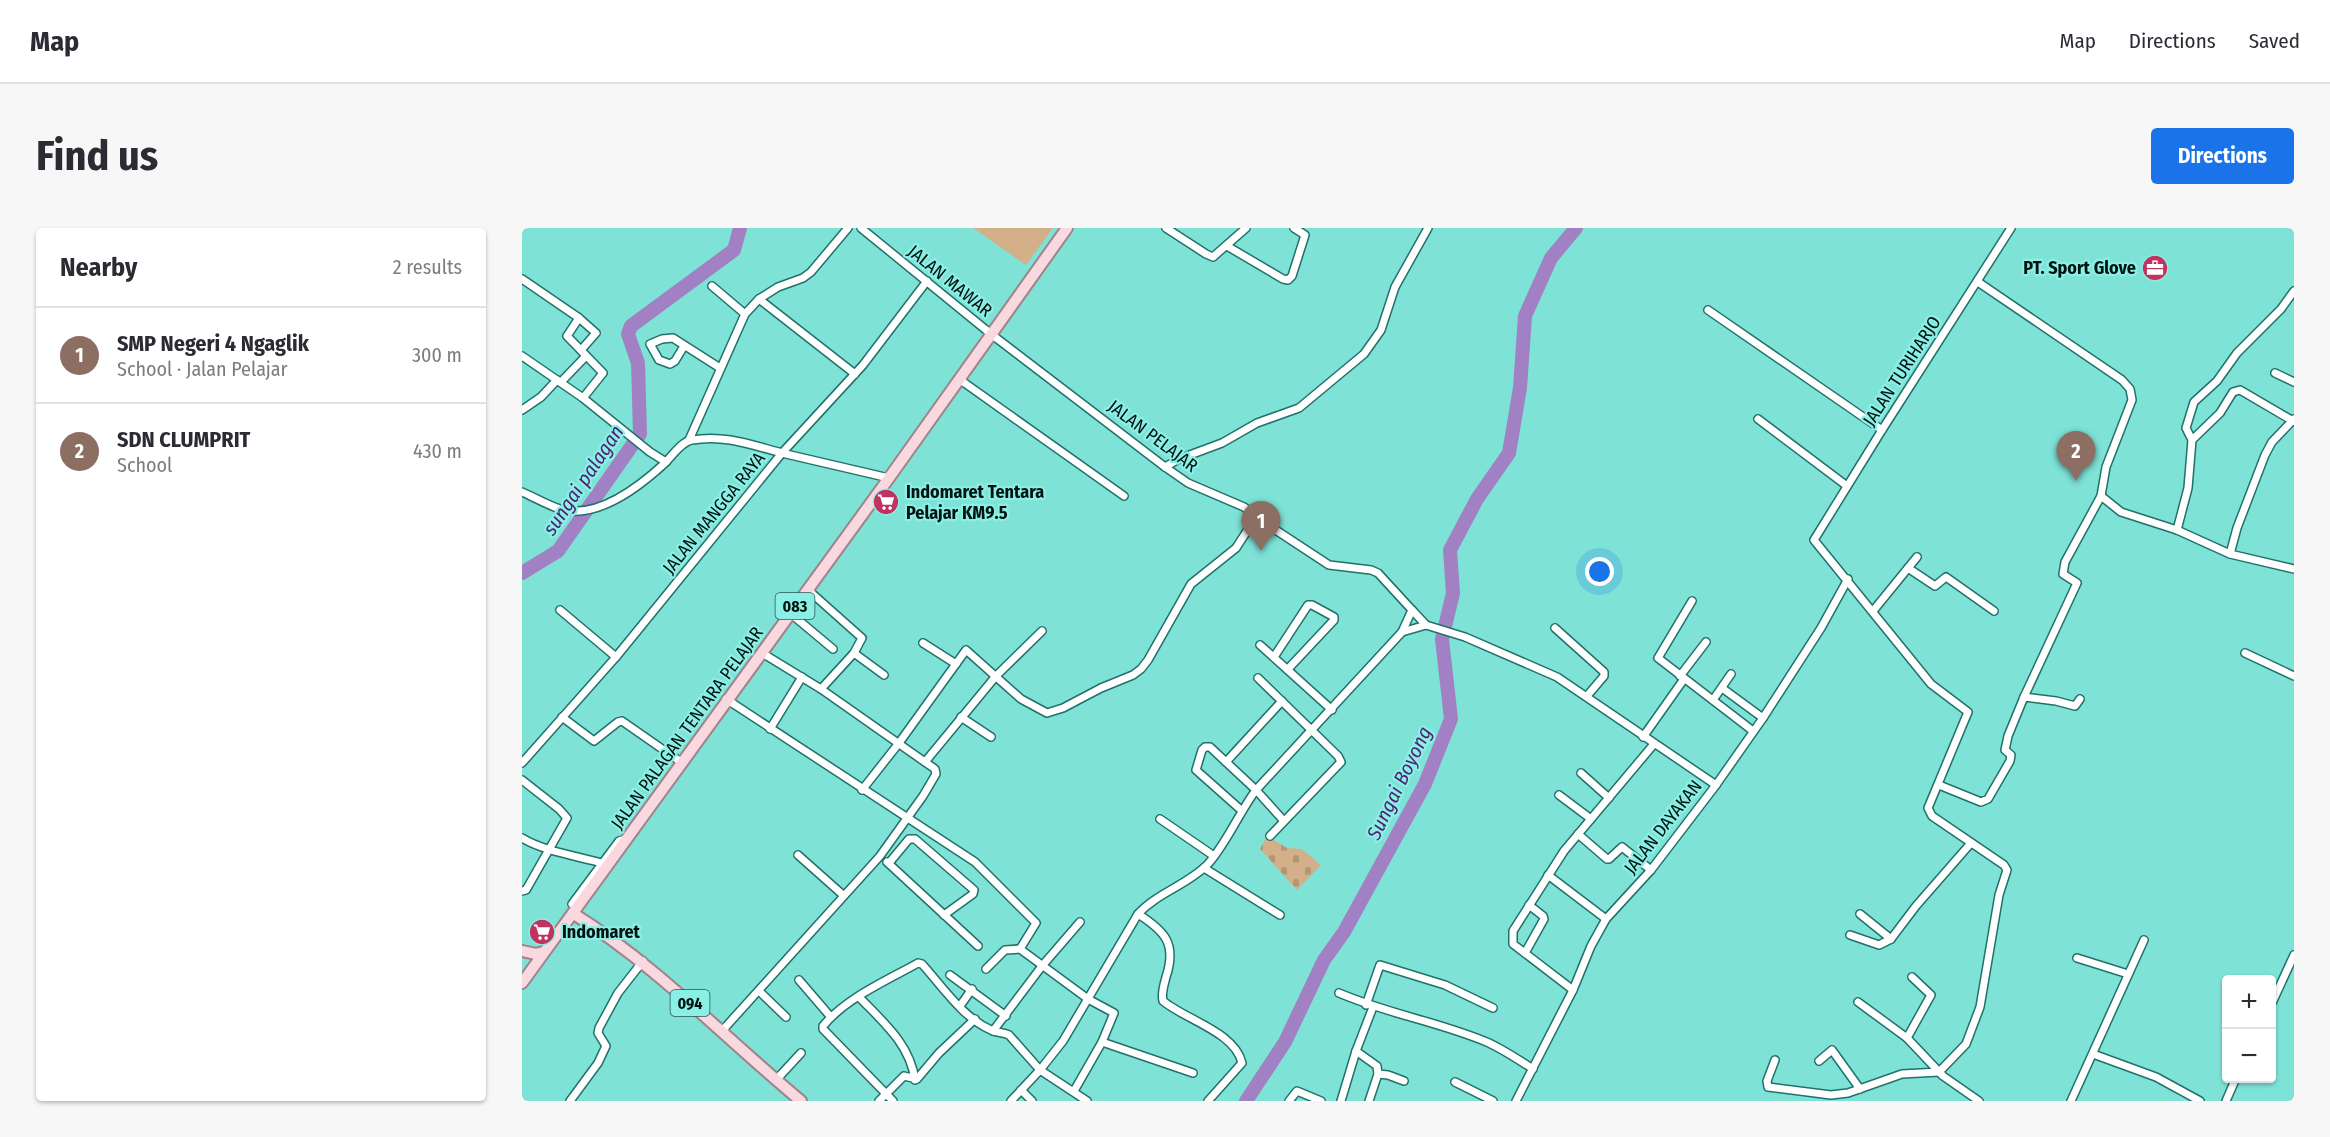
<!DOCTYPE html>
<meta charset="utf-8">
<style>
:root{--surface:#fff;--page:#f7f7f7;--text:#2b2b33;--muted:#7c7c81;--line:#e1e1e2;--accent:#1a73e8}
body{margin:0;font-family:"Fira Sans Condensed",sans-serif;background:var(--page);color:var(--text)}
.controls{position:absolute;right:18px;bottom:18px;display:grid;overflow:hidden;border-radius:6px;box-shadow:0 2px 4px #0004}
.controls button{width:54px;height:54px;display:grid;place-items:center;padding:0;border:0;border-bottom:2px solid var(--line);background:var(--surface);color:var(--text);font:30px sans-serif}
.you{position:absolute;left:1078px;top:344px;width:21px;height:21px;margin:-15px;border:4px solid #fff;border-radius:50%;background:#1a73e8;box-shadow:0 0 0 9px #1a73e833}
.badge{display:grid;place-items:center;width:39px;height:39px;border-radius:50%;background:var(--accent);color:#fff;font-size:20px;font-weight:700}
.pin{position:absolute;translate:-50% -50px;filter:drop-shadow(0 2px 3px #0008)}
.pin::after{content:'';position:absolute;top:32px;width:21px;height:18px;background:inherit;clip-path:polygon(0 0,100% 0,50% 100%)}
.list{margin:0;padding:0;list-style:none}
h2{display:flex;justify-content:space-between;align-items:center;height:78px;margin:0;padding:0 24px;font-size:26px}
h2 small{font-size:20px;font-weight:400;color:var(--muted)}
.list li{display:grid;grid-template-columns:39px 1fr auto;gap:18px;align-items:center;box-sizing:border-box;height:96px;padding:0 24px;border-top:2px solid var(--line)}
.list b{display:block;font-size:22px;white-space:nowrap}
.list p{margin:0;font-size:20px;white-space:nowrap;color:var(--muted)}
.list em{font-size:20px;font-style:normal;color:var(--muted)}
.map{position:relative;flex:none;width:1772px;height:873px;overflow:hidden;border-radius:6px}
header{display:flex;align-items:center;gap:36px;box-sizing:border-box;height:84px;padding:0 30px;background:var(--surface);border-bottom:2px solid var(--line)}
header strong{font-size:28px}
nav{display:flex;gap:33px;margin-inline-start:auto;font-size:21px}
.intro{display:flex;align-items:center;justify-content:space-between;box-sizing:border-box;height:144px;padding:0 36px}
h1{margin:0;font-size:42px}
.button{padding:15px 27px;border-radius:6px;background:var(--accent);color:#fff;font-size:21px;font-weight:700}
main{display:flex;gap:36px;padding:0 36px}
aside{flex:1;background:var(--surface);border-radius:6px;box-shadow:0 2px 4px #0004}
.map>svg:first-child{display:block}
</style>
<header>
<strong>Map</strong>
<nav><a>Map</a><a>Directions</a><a>Saved</a></nav>
</header>
<div class="intro"><h1>Find us</h1><a class="button">Directions</a></div>
<main>
<aside>
<h2>Nearby<small>2 results</small></h2>
<ul class="list">
<li><span class="badge" style="background:#8d6e63">1</span><div><b>SMP Negeri 4 Ngaglik</b><p>School · Jalan Pelajar</p></div><em>300 m</em></li>
<li><span class="badge" style="background:#8d6e63">2</span><div><b>SDN CLUMPRIT</b><p>School</p></div><em>430 m</em></li>
</ul>
</aside>
<div class="map">
<svg width="1772" height="873" viewBox="0 0 1772 873">
<defs>
<pattern id="cemetery-stones" width="16" height="16" patternUnits="userSpaceOnUse" patternTransform="scale(1.5)"><rect width="16" height="16" fill="#d3af8a"/><path d="M2 7V4a2 2 0 0 1 4 0v3zM10 15v-3a2 2 0 0 1 4 0v3z" fill="#b39676"/></pattern>
</defs>
<rect width="100%" height="100%" fill="#7ee2d7"/>
<polygon fill="url(#cemetery-stones)" points="745,608 765,620 780,621 799,637 775,662 738,621"/>
<polygon fill="#d3af8a" points="451,0 531,0 504,37"/>
<g fill="none" stroke-linecap="round" stroke-linejoin="round">
<g stroke="#a180c3" stroke-width="14">
<polyline points="0,345 36,323 118,206 116,135 106,106 109,98 212,22 218,0"/>
<polyline points="724,873 763,814 802,732 822,704 903,556 929,491 920,411 931,365 928,322 955,271 987,225 998,160 1003,88 1029,30 1054,0"/>
</g>
<g stroke="#21716a" stroke-width="10">
<g id="minor">
<path d="M 339,0 L 469,106 L 643,239 L 666,255 L 722,279 L 734,289 L 807,337 L 849,342 L 856,345 L 890,382 L 880,404 L 734,562 C 718,583 702,620 685,637 C 665,657 635,665 616,686 L 541,813 L 518,842 L 489,873"/>
<polyline points="644,0 684,26 691,29 724,0"/>
<polyline points="705,18 761,51 766,52 770,48 783,7 772,0"/>
<polyline points="0,51 57,90 45,108 81,145 61,170"/>
<polyline points="190,58 223,86"/>
<polyline points="237,71 333,146"/>
<polyline points="1186,82 1360,202"/>
<polyline points="57,90 74,105 59,122"/>
<polyline points="162,118 153,133 148,136 137,132 128,116 140,111 151,110 198,140"/>
<polyline points="0,128 61,170 128,224 144,234"/>
<polyline points="1753,145 1772,154"/>
<polyline points="437,151 602,268"/>
<polyline points="39,154 64,128"/>
<polyline points="0,182 19,169 35,152"/>
<polyline points="1236,191 1325,258"/>
<polyline points="167,212 223,86 237,71 256,59 281,50 289,44 326,0"/>
<polyline points="1670,212 1664,200 1672,174 1695,153 1715,125 1759,81 1772,63"/>
<polyline points="643,239 657,231 700,215 735,195 777,180 842,126 859,102 873,59 906,0"/>
<path d="M 0,264 C 12,269 25,277 38,281 C 75,292 117,259 143,235 C 150,228 160,213 170,212 C 204,206 232,218 264,226 C 298,234 333,242 367,250"/>
<polyline points="1579,268 1599,284 1655,302 1708,326 1772,341"/>
<polyline points="1655,302 1666,260 1670,212 1698,185 1711,164 1718,162 1771,193"/>
<polyline points="1708,326 1715,300 1743,227 1750,214 1772,191"/>
<polyline points="1386,340 1413,358 1424,349 1472,383"/>
<polyline points="285,361 340,410 332,425 299,461"/>
<polyline points="1170,373 1136,430 1231,503"/>
<polyline points="38,382 94,429"/>
<polyline points="890,382 904,397 943,409 1035,449 1194,557"/>
<polyline points="1351,383 1395,329"/>
<polyline points="268,385 311,421"/>
<polyline points="1033,400 1082,444 1082,448 1065,468"/>
<polyline points="880,404 904,397"/>
<polyline points="401,415 434,436"/>
<polyline points="738,417 810,482"/>
<polyline points="240,425 299,461 403,534"/>
<polyline points="332,425 362,447"/>
<polyline points="1723,425 1772,448"/>
<polyline points="752,429 786,377 790,377 812,389 812,392 766,441"/>
<polyline points="1158,448 1184,414"/>
<polyline points="736,450 816,528 819,534 748,608"/>
<polyline points="1200,460 1241,490"/>
<polyline points="1502,469 1534,473 1553,478 1558,471"/>
<polyline points="204,471 453,634 514,695 498,721 566,771 592,785 580,814 552,863"/>
<polyline points="1191,472 1209,446"/>
<polyline points="40,489 72,513 96,494 100,493 159,534"/>
<polyline points="439,489 469,509"/>
<polyline points="248,501 280,449"/>
<polyline points="1121,509 1162,451"/>
<polyline points="704,534 760,473"/>
<polyline points="0,535 94,429 260,225 341,137 405,53"/>
<polyline points="1059,545 1087,570"/>
<polyline points="0,552 37,581 45,590 4,662 0,663"/>
<polyline points="1417,557 1459,574 1466,571 1488,533 1489,527 1483,522 1486,508 1502,469 1555,355 1541,346 1543,334 1579,268 1584,239 1610,172 1608,161 1600,152 1456,54"/>
<polyline points="340,562 377,515 444,422 499,471 525,485 541,480 579,460 611,447 619,441 626,432 669,356 714,320 734,289"/>
<polyline points="1037,567 1069,591"/>
<polyline points="719,582 674,542 680,522 683,519 688,519 734,562 761,592"/>
<polyline points="638,591 692,628"/>
<polyline points="1056,606 1085,631 1087,631 1100,619 1129,642"/>
<path d="M 0,610 C 21,623 55,628 80,635"/>
<polyline points="276,627 321,667"/>
<polyline points="365,634 456,718"/>
<polyline points="367,635 387,611 393,611 452,662 451,666 422,687"/>
<polyline points="682,640 758,687"/>
<polyline points="1026,647 1084,691"/>
<polyline points="50,676 97,613 105,611"/>
<path d="M 616,686 C 643,703 655,716 644,749 C 642,757 639,765 641,773 C 664,792 713,804 720,835 L 686,873"/>
<polyline points="1338,686 1369,711"/>
<polyline points="1328,707 1357,717 1369,711 1394,678 1449,615"/>
<polyline points="1003,725 1022,691 1021,688 1007,677"/>
<polyline points="1555,730 1606,746"/>
<polyline points="464,741 483,722 498,721"/>
<polyline points="428,747 484,788"/>
<polyline points="277,752 308,788"/>
<polyline points="1051,762 991,716 991,703 1042,623 1132,516"/>
<polyline points="237,763 264,789"/>
<path d="M 817,765 C 866,786 918,794 967,815 C 982,822 997,832 1011,841"/>
<path d="M 337,769 C 361,794 388,816 393,852"/>
<polyline points="1336,774 1385,810 1421,848 1457,873"/>
<polyline points="1750,775 1772,727"/>
<polyline points="844,777 858,737 923,757 971,780"/>
<polyline points="438,778 450,761"/>
<polyline points="471,803 520,738 558,694"/>
<polyline points="199,804 358,628 401,568 414,546 413,541 403,534 474,448 520,403"/>
<polyline points="1385,810 1409,767 1390,749"/>
<polyline points="580,814 671,845"/>
<polyline points="834,823 855,838 856,846 847,873"/>
<polyline points="1571,826 1634,849 1678,873"/>
<polyline points="1253,832 1245,853 1246,859 1309,867 1326,865 1380,846 1417,844 1444,816 1458,779 1477,667 1485,642 1482,637 1410,588 1406,580 1446,484 1409,456 1292,312 1360,202 1489,0"/>
<polyline points="1297,833 1310,822 1338,861"/>
<polyline points="856,846 866,847 882,853"/>
<polyline points="254,852 279,825"/>
<polyline points="933,854 971,873"/>
<polyline points="499,862 510,873"/>
<polyline points="48,873 76,835 84,818 76,805 77,800 96,765 121,733"/>
<polyline points="357,873 382,848 395,851 417,825 453,791"/>
<path d="M 371,873 L 301,801 L 301,798 C 324,770 364,753 396,735 L 400,736 C 420,758 441,790 469,802 C 475,805 481,804 487,807 L 518,842 L 565,873"/>
<polyline points="767,873 775,863 799,873"/>
<polyline points="819,873 834,823 851,779"/>
<polyline points="994,873 1051,762 1069,718 1084,691 1129,642 1194,557 1241,490 1299,400 1326,351"/>
<polyline points="1549,873 1622,712"/>
<polyline points="1704,873 1714,850"/>
</g>
</g>
<g stroke="#a08389" stroke-width="14">
<g id="primary">
<path d="M 52,686 C 135,738 203,810 279,873"/>
<polyline points="0,723 14,726 21,724"/>
<polyline points="0,755 367,250 545,0"/>
</g>
</g>
<use href="#minor" stroke="#fff" stroke-width="7"/>
<use href="#primary" stroke="#f9d9df" stroke-width="10"/>
</g>
<defs>
<g id="office-disc" transform="scale(1.35)"><circle r="9.5" fill="#c0325f" stroke="#8cefe5"/><path d="M-6-3h4V-5.5h4V-3h4V5H-6ZM-1-4.5V-3h2v-1.5ZM-6 0V1H6V0Z" fill="#fff"/></g>
<g id="supermarket-disc" transform="scale(1.35)"><circle r="9.5" fill="#c0325f" stroke="#8cefe5"/><path d="M-6-5.5h2.5l.6 2H6L4.5 2H-2.5L-4.4-4H-6ZM-1.5 3.2a1.3 1.3 0 1 0 .1 0ZM3 3.2a1.3 1.3 0 1 0 .1 0Z" fill="#fff"/></g>
</defs>
<g fill-rule="evenodd">
<use href="#office-disc" x="1633" y="40"/>
<use href="#supermarket-disc" x="364" y="274"/>
<use href="#supermarket-disc" x="20" y="704"/>
</g>
<g text-anchor="middle" stroke-width="4.5" stroke-linejoin="round" paint-order="stroke">
<g fill="#8cefe5" stroke="#2b5551" stroke-width="1.5">
<rect x="253.5" y="365" width="39" height="26" rx="4.5"/>
<rect x="148.5" y="762" width="39" height="26" rx="4.5"/>
</g>
<g font-size="16" font-weight="bold" fill="#011311">
<text x="273" y="384">083</text>
<text x="168" y="781">094</text>
</g>
<g font-size="18" font-weight="bold" fill="#011311" stroke="#8cefe5" text-anchor="start">
<text x="1614" y="46" text-anchor="end">PT. Sport Glove</text>
<text x="384" y="270">Indomaret Tentara<tspan x="384" dy="21">Pelajar KM9.5</tspan></text>
<text x="40" y="710">Indomaret</text>
</g>
<g font-size="18" fill="#011311" stroke="#8cefe5">
<text transform="translate(428 53) rotate(39)" y="6">JALAN MAWAR</text>
<text transform="translate(1380 143) rotate(-57)" y="6">JALAN TURIHARJO</text>
<text transform="translate(631 208) rotate(37)" y="6">JALAN PELAJAR</text>
<text transform="translate(192 285) rotate(-51)" y="6">JALAN MANGGA RAYA</text>
<text transform="translate(165 500) rotate(-54)" y="6">JALAN PALAGAN TENTARA PELAJAR</text>
<text transform="translate(1141 599) rotate(-52)" y="6">JALAN DAYAKAN</text>
</g>
<g font-size="20" font-style="italic" fill="#4f2172" stroke="#8cefe5">
<text transform="translate(61 252) rotate(-56)" y="7">sungai palagan</text>
<text transform="translate(877 555) rotate(-64)" y="7">Sungai Boyong</text>
</g>
</g>
</svg>
<div class="controls">
<button>+</button>
<button>−</button>
</div>
<div class="you"></div>
<div class="pin badge" style="left:739px;top:323px;background:#8d6e63">1</div>
<div class="pin badge" style="left:1554px;top:253px;background:#8d6e63">2</div>
</div>
</main>
